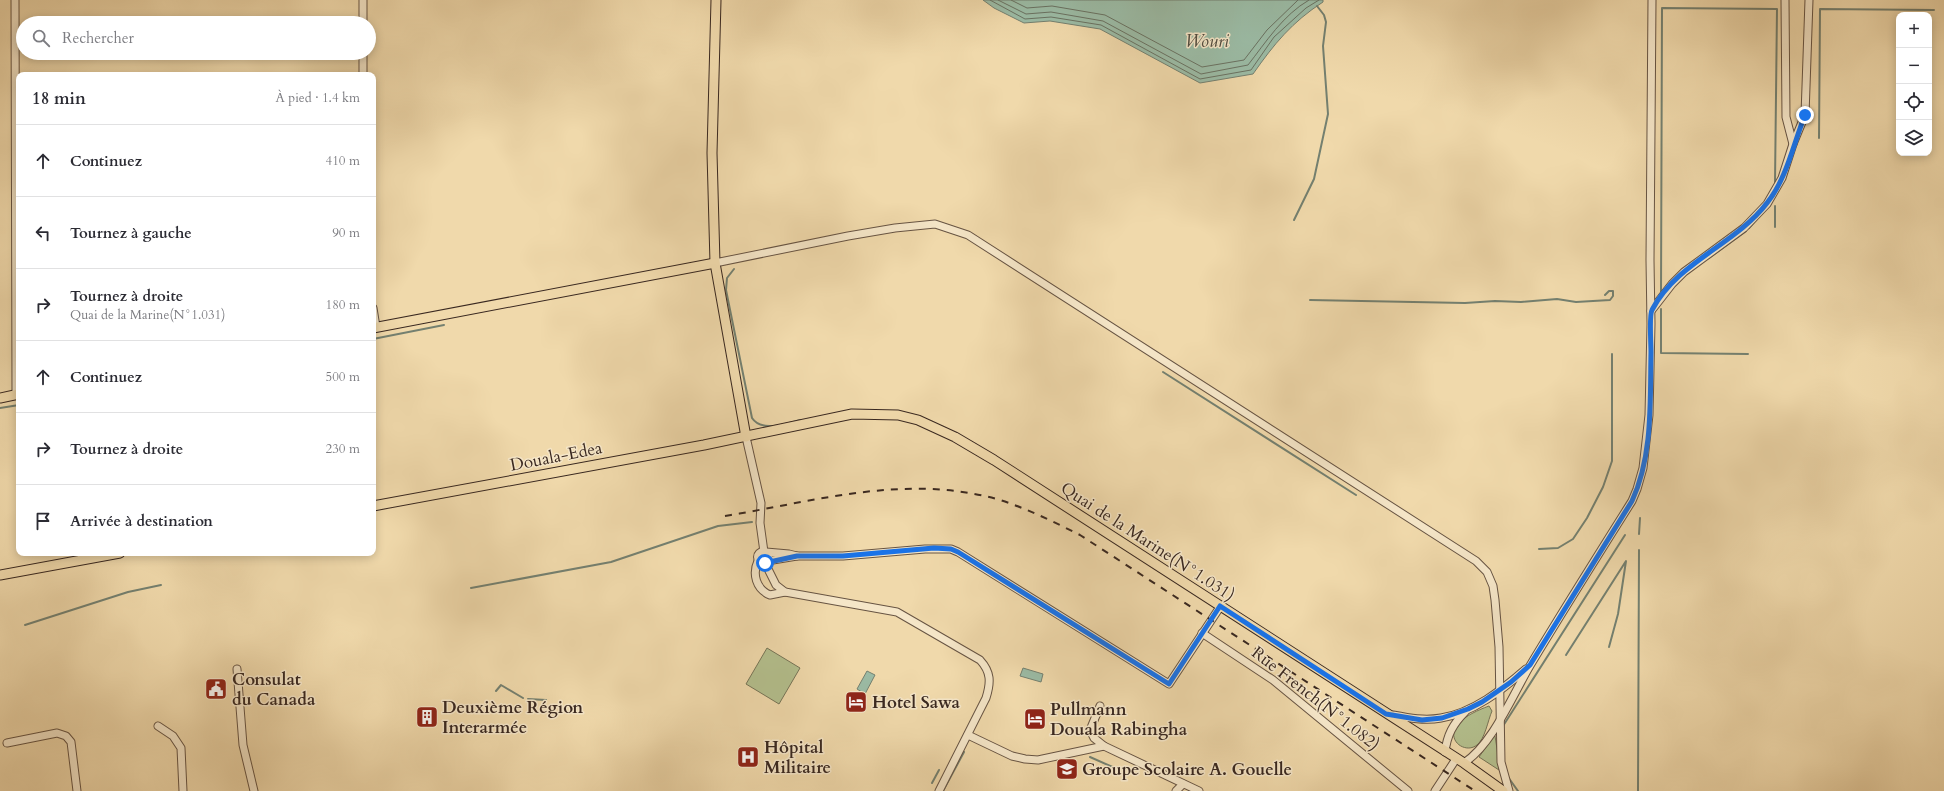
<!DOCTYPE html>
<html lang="fr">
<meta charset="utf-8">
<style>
:root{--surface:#fff;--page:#f2f2f3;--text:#2b2b33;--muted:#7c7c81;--line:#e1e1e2}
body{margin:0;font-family:Cardo,serif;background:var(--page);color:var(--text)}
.controls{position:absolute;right:12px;top:12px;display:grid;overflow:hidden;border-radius:8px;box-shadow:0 2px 10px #0003}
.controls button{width:36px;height:36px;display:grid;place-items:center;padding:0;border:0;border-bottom:1px solid var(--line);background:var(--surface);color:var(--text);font:20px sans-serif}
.stop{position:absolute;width:12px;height:12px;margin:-9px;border:3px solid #1a73e8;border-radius:50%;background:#fff}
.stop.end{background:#1a73e8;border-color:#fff;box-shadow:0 1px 4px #0008}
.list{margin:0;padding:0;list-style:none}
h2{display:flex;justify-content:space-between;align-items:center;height:52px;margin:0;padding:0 16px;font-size:17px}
h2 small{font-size:13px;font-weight:400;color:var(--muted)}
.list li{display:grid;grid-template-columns:26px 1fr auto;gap:12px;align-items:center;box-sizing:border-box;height:72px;padding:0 16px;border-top:1px solid var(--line)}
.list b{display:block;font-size:15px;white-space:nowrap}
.list p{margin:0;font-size:13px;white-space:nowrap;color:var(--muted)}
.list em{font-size:13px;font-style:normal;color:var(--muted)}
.icon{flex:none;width:22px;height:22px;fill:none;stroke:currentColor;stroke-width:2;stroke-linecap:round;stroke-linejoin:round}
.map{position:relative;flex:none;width:1944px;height:791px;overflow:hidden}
.search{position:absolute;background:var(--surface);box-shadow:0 2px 10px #0003;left:16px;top:16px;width:360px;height:44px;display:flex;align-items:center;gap:10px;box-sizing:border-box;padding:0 14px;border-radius:22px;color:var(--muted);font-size:15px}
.panel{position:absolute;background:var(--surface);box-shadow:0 2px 10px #0003;left:16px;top:72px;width:360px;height:484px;border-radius:8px}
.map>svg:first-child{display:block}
</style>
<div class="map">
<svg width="1944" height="791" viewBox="0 0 1944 791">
<rect width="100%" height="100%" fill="#f0d9ab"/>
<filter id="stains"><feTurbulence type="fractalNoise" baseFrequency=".005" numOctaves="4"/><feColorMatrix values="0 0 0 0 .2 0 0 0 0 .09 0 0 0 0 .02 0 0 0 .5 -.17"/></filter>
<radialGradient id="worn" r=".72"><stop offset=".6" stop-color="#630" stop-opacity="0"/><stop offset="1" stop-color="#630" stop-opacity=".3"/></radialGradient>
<g fill="#b4c08e" stroke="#767457">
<polygon points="767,648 800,668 779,704 746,684"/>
<path d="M 1489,706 L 1492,711 C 1488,720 1485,739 1477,745 C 1467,753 1451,744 1454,731 C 1457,719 1478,710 1489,706 Z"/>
<polygon points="1495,736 1500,768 1499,770 1479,757 1493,737"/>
</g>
<g fill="#9bbba5" stroke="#748070">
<path d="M 983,0 L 1323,0 L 1323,2 C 1292,22 1274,44 1253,74 L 1200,83 L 1100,29 L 1050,21 L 1024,23 L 994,8 Z"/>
<polygon points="1023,668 1043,674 1041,682 1020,676"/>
<polygon points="867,671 875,675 865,694 857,689"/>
</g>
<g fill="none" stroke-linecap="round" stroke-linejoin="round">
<g stroke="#6a7262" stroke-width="1">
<polyline points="990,0 1025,19 1051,17 1101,25 1200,79 1251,70 1274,37 1306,8 1319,0"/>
<path d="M 998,0 L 1026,14 L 1051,12 L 1103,21 L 1201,74 L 1248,65 C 1266,42 1283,15 1309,0"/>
<polyline points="1011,0 1027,8 1052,6 1105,15 1202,67 1244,60 1267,30 1298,0"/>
</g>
<g stroke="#748070" stroke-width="2">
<polyline points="1819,138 1820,9 1934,10"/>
<polyline points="1294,220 1314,179 1328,114 1323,46 1326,22 1324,15 1317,6"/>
<polyline points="1775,227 1775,206"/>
<polyline points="1749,228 1757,219"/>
<polyline points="1709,258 1746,231"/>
<path d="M 734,269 L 727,278 L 726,290 L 752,418 C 762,433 786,423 801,420"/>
<polyline points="1661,293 1662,8 1777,9 1775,182"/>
<polyline points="1310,300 1465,303 1495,301 1521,302 1557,299 1576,302 1610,300 1613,296 1613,291 1609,291 1605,295"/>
<polyline points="1661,309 1661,353 1748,354"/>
<polyline points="373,339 444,325"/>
<polyline points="1163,372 1356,495"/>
<polyline points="0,408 19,405"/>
<polyline points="1639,534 1640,518"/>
<polyline points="1539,549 1558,548 1573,539 1587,518 1603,487 1612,461 1612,354"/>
<polyline points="471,588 611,562 718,526 752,522"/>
<polyline points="25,625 128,592 161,585"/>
<polyline points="1566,655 1626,561 1618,614 1609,647"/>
<polyline points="496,691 501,685 523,698"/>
<polyline points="528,699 546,700"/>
<polyline points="1503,726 1625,535"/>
<polyline points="1090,757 1117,769"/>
<polyline points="1508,777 1518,791"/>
<polyline points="932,783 939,770"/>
<polyline points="943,791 964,752"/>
<polyline points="1638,791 1639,550"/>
</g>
<g stroke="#675443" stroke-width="9">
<g id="minor">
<polyline points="15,0 16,395"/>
<polyline points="363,0 363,23"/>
<polyline points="1785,0 1786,117 1793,144"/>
<polyline points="363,53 363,75"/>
<polyline points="715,263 848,236 895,228 935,224 968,235 1476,561 1487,572 1493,586 1495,600 1499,647 1501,762 1509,791"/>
<polyline points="373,308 376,327"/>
<polyline points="1651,311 1672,284 1684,272 1744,228 1767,204 1782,178 1793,144 1805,115 1809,0"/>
<polyline points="746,437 761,503 760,523 764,552"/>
<circle cx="763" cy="557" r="5.5"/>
<polyline points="766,552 789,554 797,556"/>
<path d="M 758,561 C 752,574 756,589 770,595 L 785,592"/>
<polyline points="767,561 797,556 843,556 925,549 951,549 958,552 1169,684 1220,607"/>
<path d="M 765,563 L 776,585 L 785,592 L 897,612 L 980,660 C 991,672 991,682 986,698 L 939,791"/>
<polyline points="1202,633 1273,680 1408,791"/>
<polyline points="237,669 243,745 254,791"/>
<polyline points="1100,706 1090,730 1094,738 1104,746"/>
<path d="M 1393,715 C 1409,718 1425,721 1441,718 C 1473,713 1502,690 1526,669"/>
<polyline points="158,726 173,736 181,748 183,791"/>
<polyline points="968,735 1012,756 1025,759 1038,760 1104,746 1199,791"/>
<polyline points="7,743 57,733 66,736 71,742 77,791"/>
<path d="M 1445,752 C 1447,735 1453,724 1465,712"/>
<path d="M 1464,763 C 1493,744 1513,694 1531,664 C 1564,609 1598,555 1632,501 L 1637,489 L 1643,468 L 1649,415 L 1651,324 L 1650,260 L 1652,0"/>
<polyline points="1176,791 1183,784"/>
<polyline points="1435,791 1456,759"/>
</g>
</g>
<g stroke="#392820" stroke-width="11">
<g id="major">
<polyline points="716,0 712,153 715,263 746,437"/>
<polyline points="373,328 715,263"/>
<polyline points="0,398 19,394"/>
<polyline points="373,506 704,445 852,414 898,415 918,420 955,437 994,460 1464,763 1503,791"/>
<polyline points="0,575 120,553"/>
</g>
</g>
<use href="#minor" stroke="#f5e6c8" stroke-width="7"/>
<use href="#major" stroke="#f0d9ab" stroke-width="9"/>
<path stroke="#392820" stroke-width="2" stroke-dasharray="7 7" stroke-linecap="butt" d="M 725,516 C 817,501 907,473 1000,500 C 1028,509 1054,522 1080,535 L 1475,791"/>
</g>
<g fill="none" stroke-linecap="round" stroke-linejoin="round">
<path stroke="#1a73e8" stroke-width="5" d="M 765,563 L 797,556 L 843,556 L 934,548 L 951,549 L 958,552 L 1169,684 L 1220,606 L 1386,714 L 1422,720 L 1442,718 L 1468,709 L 1482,702 L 1511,682 L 1530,665 L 1632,501 C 1653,456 1650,401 1651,352 C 1651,344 1649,315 1652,310 C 1677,262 1735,245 1767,203 C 1787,178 1793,145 1805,115"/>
</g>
<defs>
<g id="civic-square" transform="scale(1.15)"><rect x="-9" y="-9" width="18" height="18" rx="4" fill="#8f2418" stroke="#f5e6c8"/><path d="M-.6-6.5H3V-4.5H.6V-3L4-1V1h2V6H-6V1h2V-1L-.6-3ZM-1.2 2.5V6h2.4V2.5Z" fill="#fff"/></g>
<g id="hotel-square" transform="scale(1.15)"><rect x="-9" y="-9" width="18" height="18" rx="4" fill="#8f2418" stroke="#f5e6c8"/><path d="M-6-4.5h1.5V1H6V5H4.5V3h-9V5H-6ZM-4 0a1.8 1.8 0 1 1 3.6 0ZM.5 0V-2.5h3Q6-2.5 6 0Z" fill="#fff"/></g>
<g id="building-square" transform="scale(1.15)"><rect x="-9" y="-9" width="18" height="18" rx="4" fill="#8f2418" stroke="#f5e6c8"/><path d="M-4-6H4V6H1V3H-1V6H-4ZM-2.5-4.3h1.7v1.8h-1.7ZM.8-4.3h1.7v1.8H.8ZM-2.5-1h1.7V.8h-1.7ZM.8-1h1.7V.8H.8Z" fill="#fff"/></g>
<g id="hospital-square" transform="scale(1.15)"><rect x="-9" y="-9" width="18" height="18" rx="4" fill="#8f2418" stroke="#f5e6c8"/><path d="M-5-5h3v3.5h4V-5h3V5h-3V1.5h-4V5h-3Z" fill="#fff"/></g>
<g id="school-square" transform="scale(1.15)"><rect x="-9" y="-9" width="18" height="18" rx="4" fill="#8f2418" stroke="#f5e6c8"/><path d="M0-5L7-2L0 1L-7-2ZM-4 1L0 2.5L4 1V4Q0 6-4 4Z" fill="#fff"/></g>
</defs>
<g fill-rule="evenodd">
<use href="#civic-square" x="216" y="689"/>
<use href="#hotel-square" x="856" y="702"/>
<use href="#building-square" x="427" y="717"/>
<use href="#hotel-square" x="1035" y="719"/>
<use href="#hospital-square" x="748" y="757"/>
<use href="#school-square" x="1067" y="769"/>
</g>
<g text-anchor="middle" stroke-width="3" stroke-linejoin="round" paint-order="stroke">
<g font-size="17" fill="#392820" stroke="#f5e6c8">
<text transform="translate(556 456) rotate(-11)" y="6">Douala-Edea</text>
<text transform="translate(1148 541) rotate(33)" y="6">Quai de la Marine(N°1.031)</text>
<text transform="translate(1316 698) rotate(38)" y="6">Rue French(N°1.082)</text>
</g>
<g font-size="17" font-weight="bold" fill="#392820" stroke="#f5e6c8" text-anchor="start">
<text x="232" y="685">Consulat<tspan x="232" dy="20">du Canada</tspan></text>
<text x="872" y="708">Hotel Sawa</text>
<text x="442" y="713">Deuxième Région<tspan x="442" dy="20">Interarmée</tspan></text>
<text x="1050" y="715">Pullmann<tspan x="1050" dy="20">Douala Rabingha</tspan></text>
<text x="764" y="753">Hôpital<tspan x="764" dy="20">Militaire</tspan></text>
<text x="1082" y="775">Groupe Scolaire A. Gouelle</text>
</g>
<g font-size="18" font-style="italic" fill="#524d41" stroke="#f5e6c8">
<text x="1207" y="47">Wouri</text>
</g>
</g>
<rect width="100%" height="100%" filter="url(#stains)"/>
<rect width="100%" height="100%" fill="url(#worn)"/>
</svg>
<div class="controls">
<button>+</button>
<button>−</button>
<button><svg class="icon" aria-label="locate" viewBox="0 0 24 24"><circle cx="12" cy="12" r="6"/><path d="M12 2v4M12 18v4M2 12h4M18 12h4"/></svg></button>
<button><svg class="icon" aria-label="layers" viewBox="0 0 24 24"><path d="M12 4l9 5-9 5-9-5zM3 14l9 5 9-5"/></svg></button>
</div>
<div class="stop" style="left:765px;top:563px"></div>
<div class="stop end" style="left:1805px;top:115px"></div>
<div class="search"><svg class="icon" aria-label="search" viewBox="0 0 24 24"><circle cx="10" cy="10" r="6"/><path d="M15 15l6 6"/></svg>Rechercher</div>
<section class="panel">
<h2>18 min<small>À pied · 1.4 km</small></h2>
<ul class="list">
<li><svg class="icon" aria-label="ahead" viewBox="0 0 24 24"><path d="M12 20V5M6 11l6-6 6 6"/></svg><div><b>Continuez</b></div><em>410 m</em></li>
<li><svg class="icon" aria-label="left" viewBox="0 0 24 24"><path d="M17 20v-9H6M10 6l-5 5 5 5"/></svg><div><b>Tournez à gauche</b></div><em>90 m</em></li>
<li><svg class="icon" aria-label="right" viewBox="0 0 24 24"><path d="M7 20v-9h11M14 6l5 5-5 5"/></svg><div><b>Tournez à droite</b><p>Quai de la Marine(N°1.031)</p></div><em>180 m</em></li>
<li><svg class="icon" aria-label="ahead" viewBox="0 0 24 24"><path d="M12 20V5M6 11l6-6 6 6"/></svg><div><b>Continuez</b></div><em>500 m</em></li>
<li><svg class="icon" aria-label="right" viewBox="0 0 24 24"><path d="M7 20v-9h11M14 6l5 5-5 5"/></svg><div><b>Tournez à droite</b></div><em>230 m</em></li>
<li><svg class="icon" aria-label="arrive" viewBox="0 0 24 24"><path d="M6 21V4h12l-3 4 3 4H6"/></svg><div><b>Arrivée à destination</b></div></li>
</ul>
</section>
</div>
